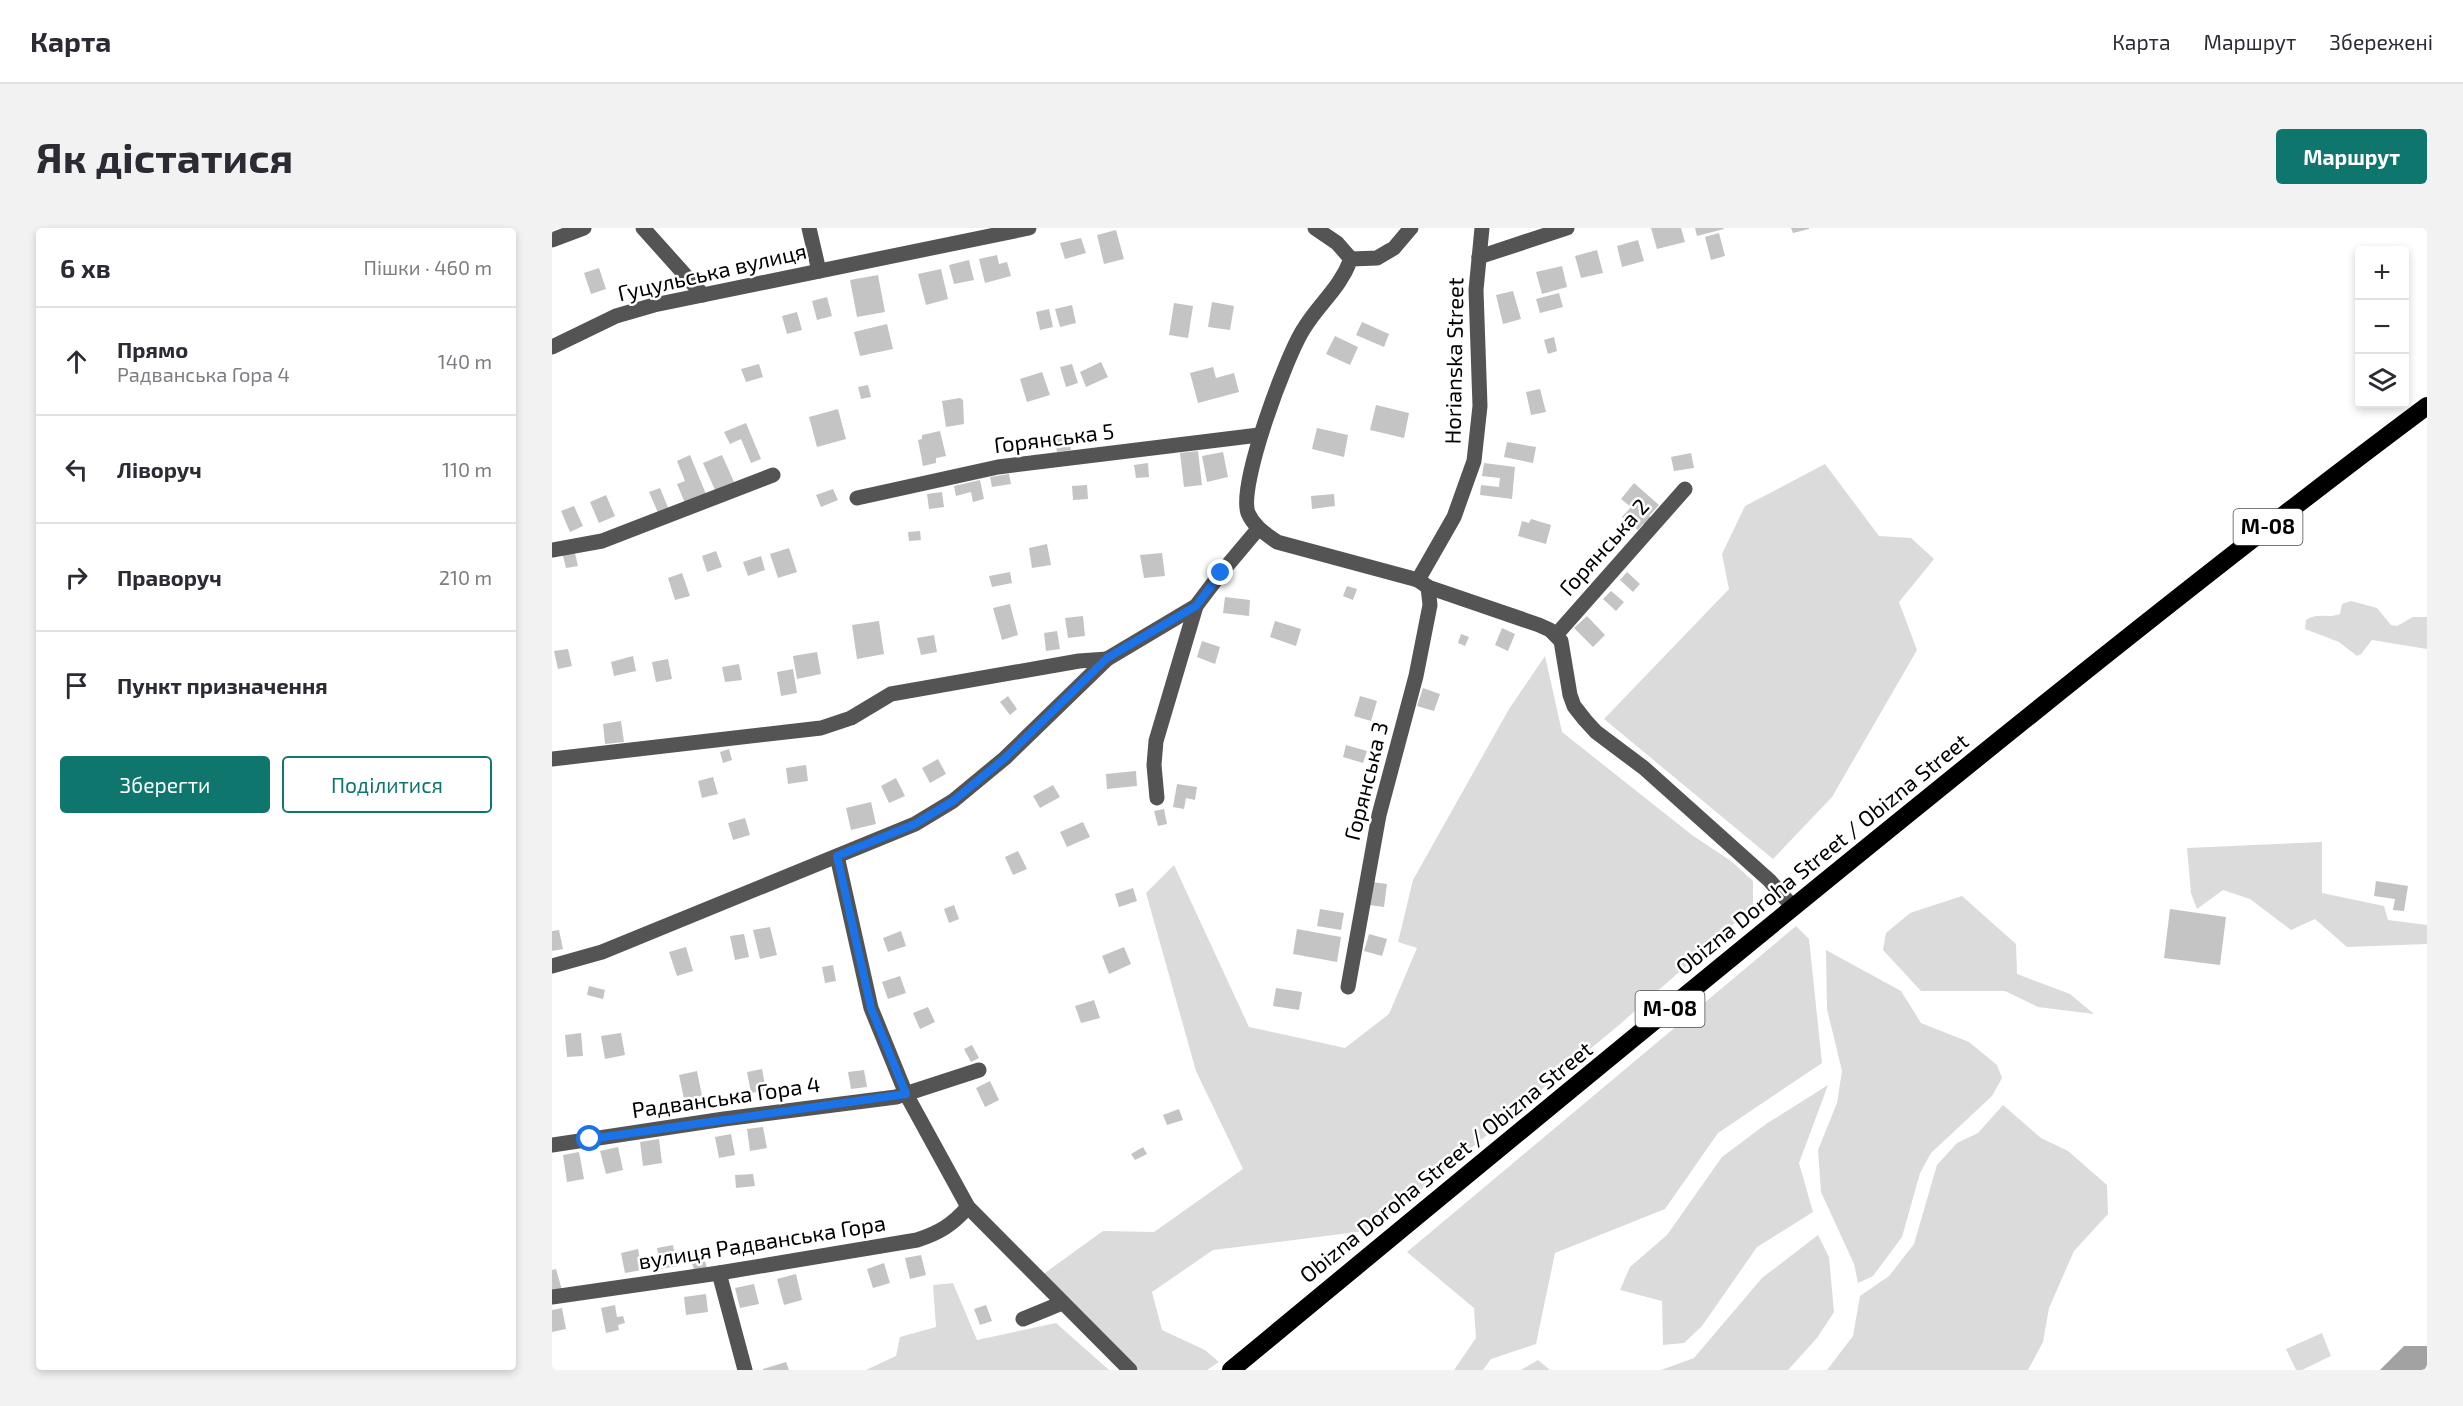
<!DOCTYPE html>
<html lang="uk">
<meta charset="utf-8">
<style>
:root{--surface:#fff;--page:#f2f2f3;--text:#2b2b33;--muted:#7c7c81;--line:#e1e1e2;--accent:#0f766e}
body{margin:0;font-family:"Exo 2",sans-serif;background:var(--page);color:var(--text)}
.controls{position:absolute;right:18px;top:18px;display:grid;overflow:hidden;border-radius:6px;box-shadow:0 3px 9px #0003}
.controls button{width:54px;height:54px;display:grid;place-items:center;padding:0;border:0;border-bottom:2px solid var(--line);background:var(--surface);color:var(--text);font:30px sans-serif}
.stop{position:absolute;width:18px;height:18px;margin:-14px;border:4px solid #1a73e8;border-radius:50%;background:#fff}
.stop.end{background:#1a73e8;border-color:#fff;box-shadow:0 2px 6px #0008}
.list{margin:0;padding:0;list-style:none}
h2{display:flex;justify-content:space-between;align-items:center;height:78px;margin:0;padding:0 24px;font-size:26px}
h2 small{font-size:20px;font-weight:400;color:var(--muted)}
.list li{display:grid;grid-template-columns:39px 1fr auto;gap:18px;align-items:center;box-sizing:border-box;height:108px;padding:0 24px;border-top:2px solid var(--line)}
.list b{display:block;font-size:22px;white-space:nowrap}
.list p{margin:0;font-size:20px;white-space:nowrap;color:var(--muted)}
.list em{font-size:20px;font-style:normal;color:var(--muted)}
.actions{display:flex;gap:12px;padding:18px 24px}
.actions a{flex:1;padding:14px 0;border:2px solid var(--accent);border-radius:6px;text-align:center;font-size:21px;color:var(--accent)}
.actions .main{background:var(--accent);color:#fff}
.icon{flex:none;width:33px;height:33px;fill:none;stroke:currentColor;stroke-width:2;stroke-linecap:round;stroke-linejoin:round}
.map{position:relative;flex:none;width:1875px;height:1142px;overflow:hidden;border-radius:6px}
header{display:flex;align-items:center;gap:36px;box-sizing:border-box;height:84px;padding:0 30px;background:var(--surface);border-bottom:2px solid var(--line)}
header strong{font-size:28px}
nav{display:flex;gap:33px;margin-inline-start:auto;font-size:21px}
.intro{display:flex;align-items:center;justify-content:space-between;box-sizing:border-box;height:144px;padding:0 36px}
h1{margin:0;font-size:42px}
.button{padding:15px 27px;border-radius:6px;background:var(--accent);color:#fff;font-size:21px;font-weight:700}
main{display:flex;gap:36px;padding:0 36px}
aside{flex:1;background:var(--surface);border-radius:6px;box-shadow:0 3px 9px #0003}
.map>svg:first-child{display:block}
</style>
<header>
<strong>Карта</strong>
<nav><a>Карта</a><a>Маршрут</a><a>Збережені</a></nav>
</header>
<div class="intro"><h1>Як дістатися</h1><a class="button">Маршрут</a></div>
<main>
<aside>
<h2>6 хв<small>Пішки · 460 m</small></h2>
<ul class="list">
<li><svg class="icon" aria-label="ahead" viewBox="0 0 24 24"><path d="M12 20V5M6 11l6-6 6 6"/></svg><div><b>Прямо</b><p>Радванська Гора 4</p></div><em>140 m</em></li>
<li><svg class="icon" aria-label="left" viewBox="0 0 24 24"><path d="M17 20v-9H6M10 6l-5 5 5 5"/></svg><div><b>Ліворуч</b></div><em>110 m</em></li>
<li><svg class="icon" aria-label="right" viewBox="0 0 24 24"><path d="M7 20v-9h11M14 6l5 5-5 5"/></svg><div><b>Праворуч</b></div><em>210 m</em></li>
<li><svg class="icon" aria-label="arrive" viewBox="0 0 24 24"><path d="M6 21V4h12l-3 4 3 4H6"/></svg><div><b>Пункт призначення</b></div></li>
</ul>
<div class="actions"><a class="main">Зберегти</a><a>Поділитися</a></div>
</aside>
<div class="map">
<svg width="1875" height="1142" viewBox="0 0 1875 1142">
<rect width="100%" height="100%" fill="#fff"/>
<g fill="#dbdbdb">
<polygon points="1273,236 1327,308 1359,310 1382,331 1347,374 1365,422 1280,569 1221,631 1052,491 1177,361 1170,326 1193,278"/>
<path d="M 1799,373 L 1825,380 L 1839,397 L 1845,398 L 1861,389 L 1875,389 L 1875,421 L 1820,412 L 1809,426 L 1805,428 L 1787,414 L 1753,401 L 1754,392 C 1767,384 1776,391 1788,386 L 1790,376 Z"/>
<polygon points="993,428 1010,504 1140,607 1179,633 1201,653 1201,679 1067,797 821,1002 661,1022 600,1064 610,1102 653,1122 667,1134 655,1142 587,1142 490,1047 551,1003 602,1004 691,941 644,843 594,665 622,637 697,799 793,820 837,786 865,720 846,714 861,652 957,481"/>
<polygon points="1770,614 1770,665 1832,678 1836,692 1875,697 1875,716 1795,719 1763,691 1739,702 1698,671 1671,662 1645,681 1639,665 1635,620"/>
<polygon points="1410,668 1464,716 1465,746 1518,766 1542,786 1486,779 1453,763 1369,763 1331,722 1334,705 1358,685"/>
<polygon points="1244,698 1257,711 1270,835 1166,905 1113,981 1003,1025 984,1116 939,1131 931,1142 902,1142 924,1110 922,1080 855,1024"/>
<polygon points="1274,722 1349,763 1369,795 1417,814 1445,837 1450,850 1440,868 1379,925 1368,945 1350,1009 1321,1048 1306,1055 1302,1036 1269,964 1266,922 1285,875 1290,843 1275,781"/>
<polygon points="1276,857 1247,935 1261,984 1205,1019 1150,1098 1132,1115 1111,1117 1110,1073 1068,1062 1078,1039 1115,1007 1170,929 1214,896"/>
<polygon points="1451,877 1489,910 1516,923 1555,957 1556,986 1522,1023 1497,1080 1491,1114 1476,1142 1275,1142 1301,1108 1308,1068 1337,1048 1362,1016 1385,937 1405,915 1426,905"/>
<polygon points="1266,1007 1277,1029 1282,1084 1265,1110 1236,1142 1109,1142 1142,1130 1210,1050"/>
<polygon points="401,1055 425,1112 504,1095 557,1142 314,1142 344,1128 348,1109 384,1099 381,1057"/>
<polygon points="1770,1105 1779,1128 1750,1142 1744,1142 1734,1121"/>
<polygon points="986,1132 998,1142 969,1142"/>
</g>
<polygon fill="#a2a2a2" points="1852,1118 1875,1118 1875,1142 1828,1142"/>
<g fill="#c4c4c4">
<polygon points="1099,0 1129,0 1133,14 1105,21"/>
<polygon points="1143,0 1171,0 1172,1 1145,8"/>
<polygon points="1239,0 1257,0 1257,1 1241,5"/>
<polygon points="564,2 572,31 552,36 545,7"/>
<polygon points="1167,5 1173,28 1159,32 1153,9"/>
<polygon points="529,10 534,25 513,31 508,15"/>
<polygon points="1086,12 1092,33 1070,39 1065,18"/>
<polygon points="1045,22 1051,45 1029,50 1023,28"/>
<polygon points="445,27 447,36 455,34 459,48 433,55 427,31"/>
<polygon points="417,32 422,52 402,56 397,37"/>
<polygon points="1010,38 1015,59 990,66 984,44"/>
<polygon points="47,40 54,61 39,66 32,45"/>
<polygon points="389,41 396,71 374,77 366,46"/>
<polygon points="326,47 333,84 305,89 298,52"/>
<polygon points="961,63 969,91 951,96 944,67"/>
<polygon points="1007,65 1011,79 988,85 984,71"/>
<polygon points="275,69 280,88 265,92 260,73"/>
<polygon points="660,74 682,78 678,102 656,99"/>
<polygon points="622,75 641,78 636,110 617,107"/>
<polygon points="520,77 524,95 508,99 503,81"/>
<polygon points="497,81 501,99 488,102 484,84"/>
<polygon points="245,84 250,102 235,106 230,88"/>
<polygon points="810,94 837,106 832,119 804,107"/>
<polygon points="335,96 341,121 308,128 302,104"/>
<polygon points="783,108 806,119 798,137 774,126"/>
<polygon points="1002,109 1005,123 996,126 992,112"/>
<polygon points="549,134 556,149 534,159 528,144"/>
<polygon points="207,136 211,149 194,154 189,141"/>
<polygon points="520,136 526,155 514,159 508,139"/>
<polygon points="661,139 664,150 682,145 687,164 646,175 638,145"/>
<polygon points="490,144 498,167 475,174 468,151"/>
<polygon points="316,157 319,169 309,171 306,159"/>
<polygon points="988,161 994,184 979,187 974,164"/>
<polygon points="408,170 411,172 412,196 394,199 390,173"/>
<polygon points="824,177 857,185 852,210 818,202"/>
<polygon points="286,181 294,211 265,219 257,189"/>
<polygon points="194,195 209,231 199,235 189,211 178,216 172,204"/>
<polygon points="765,200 796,207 792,229 760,221"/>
<polygon points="388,203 394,228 384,230 384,235 371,238 366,212 370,211 370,207"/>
<polygon points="517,206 519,222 505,224 502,207"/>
<polygon points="955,214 984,219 981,235 952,229"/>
<polygon points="646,223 650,257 632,259 628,225"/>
<polygon points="671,224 676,249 655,254 650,228"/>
<polygon points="1139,225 1142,240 1122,243 1119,229"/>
<polygon points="138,227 154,266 133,275 125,256 133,253 125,233"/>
<polygon points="170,227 182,254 163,262 151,235"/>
<polygon points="596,235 597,249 584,250 582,237"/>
<polygon points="932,235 963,239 960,271 928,267 929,257 947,259 948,250 930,248"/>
<polygon points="457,246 459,256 440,259 438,249"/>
<polygon points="428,252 432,271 421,274 419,264 404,268 402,258"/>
<polygon points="1082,255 1107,277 1097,288 1100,290 1093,298 1091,296 1086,302 1070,289 1079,279 1069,271"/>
<polygon points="535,257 536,271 521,272 520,258"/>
<polygon points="108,260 117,282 107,287 97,264"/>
<polygon points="281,261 286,272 269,279 264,267"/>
<polygon points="390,264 392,279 377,281 375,266"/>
<polygon points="782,266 783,278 760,281 759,268"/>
<polygon points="54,267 63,288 47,295 38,274"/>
<polygon points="22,278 31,298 18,304 9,283"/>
<polygon points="979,291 999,297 994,316 966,308 970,293 977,295"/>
<polygon points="368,303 369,312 357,313 356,304"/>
<polygon points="495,316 499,337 480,340 477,320"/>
<polygon points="237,320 245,344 226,350 218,326"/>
<polygon points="22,321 26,338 14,340 10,324"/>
<polygon points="164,323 170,339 155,344 150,328"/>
<polygon points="610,325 613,348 592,350 588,327"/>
<polygon points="209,328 213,342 196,348 191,334"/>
<polygon points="458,344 460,355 440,359 437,348"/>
<polygon points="1075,344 1088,356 1081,364 1068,352"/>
<polygon points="130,345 138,368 123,372 116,350"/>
<polygon points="795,358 805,361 801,372 791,368"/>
<polygon points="1059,363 1072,374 1064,383 1051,371"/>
<polygon points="673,369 698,372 697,388 671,385"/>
<polygon points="458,376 466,407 450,412 441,380"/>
<polygon points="531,388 533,408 516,410 513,390"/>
<polygon points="1035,388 1053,407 1041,419 1022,400"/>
<polygon points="327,393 332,426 305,431 300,397"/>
<polygon points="723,393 749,401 744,418 718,409"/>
<polygon points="950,400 963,406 956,423 943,417"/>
<polygon points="505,403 508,421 494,423 492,405"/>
<polygon points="909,406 917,409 913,418 906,415"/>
<polygon points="382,407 385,424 369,427 365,410"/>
<polygon points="650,413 668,419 663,436 645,429"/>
<polygon points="16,421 20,438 6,441 2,423"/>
<polygon points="265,424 269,446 245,451 241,428"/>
<polygon points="81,428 84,443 62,448 59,434"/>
<polygon points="116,431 120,451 104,454 100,434"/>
<polygon points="187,436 190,452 173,454 170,439"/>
<polygon points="241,441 245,465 229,468 225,444"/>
<polygon points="871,460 888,466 882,483 865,478"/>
<polygon points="456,468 465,481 458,487 448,474"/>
<polygon points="808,468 825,473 819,493 802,488"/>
<polygon points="69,493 72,514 53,516 51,496"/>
<polygon points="794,517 815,523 811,535 791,529"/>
<polygon points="177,521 180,532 171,535 168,524"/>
<polygon points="386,531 394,546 378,555 370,540"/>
<polygon points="254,537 256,553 236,556 234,540"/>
<polygon points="584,543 585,558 555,561 554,546"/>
<polygon points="161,549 166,566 150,570 146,553"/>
<polygon points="344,550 353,568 337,575 329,558"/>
<polygon points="625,556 645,559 643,572 634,570 632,581 621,579"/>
<polygon points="501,557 508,569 488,580 481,568"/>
<polygon points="319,574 324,596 299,602 294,580"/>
<polygon points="612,581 615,596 606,598 602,583"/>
<polygon points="193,590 198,607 181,612 176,595"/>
<polygon points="531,594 538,609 515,619 508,604"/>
<polygon points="466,623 475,641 461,647 453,629"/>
<polygon points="1824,653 1856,658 1852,683 1841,682 1843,671 1822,668"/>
<polygon points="820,654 835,656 832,679 817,677"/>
<polygon points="581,660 585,673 567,679 563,666"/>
<polygon points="402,677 407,691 397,695 392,681"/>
<polygon points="768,681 792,685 789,702 765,698"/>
<polygon points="1618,681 1674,689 1668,737 1612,730"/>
<polygon points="218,699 225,727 208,731 201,702"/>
<polygon points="745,701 789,709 785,734 741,726"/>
<polygon points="7,702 11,721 0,723 0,703"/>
<polygon points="349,703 354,718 336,724 331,710"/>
<polygon points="192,706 197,729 183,732 178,708"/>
<polygon points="817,706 835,711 830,728 812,723"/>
<polygon points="134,719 141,743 125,748 117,724"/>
<polygon points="572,719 579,736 557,746 550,728"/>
<polygon points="281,737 284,753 273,755 270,739"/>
<polygon points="348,748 354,765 336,771 330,754"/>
<polygon points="37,758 53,762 51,771 35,767"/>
<polygon points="724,760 750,764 747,782 721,778"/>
<polygon points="542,772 548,790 529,795 523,778"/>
<polygon points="376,779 383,794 368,801 361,785"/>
<polygon points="29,805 31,828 15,829 13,807"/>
<polygon points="69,805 73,827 53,831 49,808"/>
<polygon points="420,817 427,830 419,834 412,821"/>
<polygon points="210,841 214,862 199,865 195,844"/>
<polygon points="312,842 315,859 299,861 296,844"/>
<polygon points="145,843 150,868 132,871 127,847"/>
<polygon points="438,853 447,872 433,879 424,860"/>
<polygon points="627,881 631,892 615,897 611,887"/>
<polygon points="211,899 215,920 198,923 195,901"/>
<polygon points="179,906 183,927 167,930 163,909"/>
<polygon points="107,911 110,935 91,938 88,914"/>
<polygon points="66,919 71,942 54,946 48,923"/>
<polygon points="591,919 595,926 583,932 579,926"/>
<polygon points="27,924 32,951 15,954 11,927"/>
<polygon points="201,946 203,958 184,960 183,947"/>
<polygon points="121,1017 125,1038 109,1041 105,1020"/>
<polygon points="149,1020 155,1040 143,1044 136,1024"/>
<polygon points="86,1021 90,1042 73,1045 69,1025"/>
<polygon points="369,1027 374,1047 358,1051 353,1030"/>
<polygon points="332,1035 338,1055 321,1060 315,1041"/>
<polygon points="4,1041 10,1062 0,1064 0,1042"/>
<polygon points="244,1046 250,1072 232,1077 225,1051"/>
<polygon points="202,1056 207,1076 188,1080 183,1060"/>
<polygon points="154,1066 156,1084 134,1087 132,1069"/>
<polygon points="63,1077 65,1089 71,1088 73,1095 66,1097 67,1102 54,1105 49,1080"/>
<polygon points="434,1077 440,1093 428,1097 422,1081"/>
<polygon points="10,1080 14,1101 0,1104 0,1082"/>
<polygon points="234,1134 237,1142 211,1142 211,1141"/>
</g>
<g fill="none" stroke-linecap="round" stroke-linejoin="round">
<g stroke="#545454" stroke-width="15">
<polyline points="91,0 151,67"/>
<polyline points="257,0 267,43"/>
<polyline points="763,0 785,15 799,31"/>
<path d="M 859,0 L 842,20 L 825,30 L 799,31 C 787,62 767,75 751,102 C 734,129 686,257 696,285 C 702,299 714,306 725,314 L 866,352"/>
<polyline points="930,0 924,62 928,178 922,233 902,289 866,352 876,359 987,397 998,402 1009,413 1018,467 1022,478 1033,492 1044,504 1092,540 1217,652 1241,679"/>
<polyline points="0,12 32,0"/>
<polyline points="927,29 1015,0"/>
<polyline points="0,119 64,88 102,77 477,0"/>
<polyline points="305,270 446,239 707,207"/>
<polyline points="0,322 50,313 221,247"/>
<polyline points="1004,407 1133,261"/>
<polyline points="0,531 269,500 299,490 339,466 527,433 555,431"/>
<polyline points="605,570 602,537 604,513 644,378"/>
<polyline points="285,628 319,780 354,866 416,979 578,1142"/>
<polyline points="0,738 50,724 363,596 401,573 453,530 555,431 644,378 669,345 706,301"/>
<polyline points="796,759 827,587 864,448 878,377 876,359"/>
<polyline points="0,917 172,891 344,869 427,842"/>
<polyline points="167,1045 193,1142"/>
<path d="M 0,1069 L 167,1045 L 365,1012 C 387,1005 400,997 416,979"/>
<polyline points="471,1091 510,1075"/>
</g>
<path stroke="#000" stroke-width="18" d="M 679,1142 C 911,950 1143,758 1377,569 C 1541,436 1706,304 1875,178"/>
</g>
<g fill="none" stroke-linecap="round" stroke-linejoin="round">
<polyline stroke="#1a73e8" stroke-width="8" points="38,911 354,866 319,780 285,628 363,596 401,573 453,530 555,430 644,378 669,345"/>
</g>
<g text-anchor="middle" stroke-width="5" stroke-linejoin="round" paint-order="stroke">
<g fill="#fff" stroke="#4c4c4c" stroke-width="1.5">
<rect x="1681.5" y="281" width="69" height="36" rx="4.5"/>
<rect x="1083.5" y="763" width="69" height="36" rx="4.5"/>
</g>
<g font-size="21" font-weight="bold" fill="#000">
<text x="1716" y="306">М-08</text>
<text x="1118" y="788">М-08</text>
</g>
<g font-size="22" fill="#000" stroke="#fff">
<text transform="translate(160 44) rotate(-13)" y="8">Гуцульська вулиця</text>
<text transform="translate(902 133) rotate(-89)" y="8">Horianska Street</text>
<text transform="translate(502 210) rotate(-7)" y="8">Горянська 5</text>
<text transform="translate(1052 319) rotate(-48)" y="8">Горянська 2</text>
<text transform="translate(814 553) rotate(-76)" y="8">Горянська 3</text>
<text transform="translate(1270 626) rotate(-39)" y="8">Obizna Doroha Street / Obizna Street</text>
<text transform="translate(174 869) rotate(-8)" y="8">Радванська Гора 4</text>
<text transform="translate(894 934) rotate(-39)" y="8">Obizna Doroha Street / Obizna Street</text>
<text transform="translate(210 1014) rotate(-9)" y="8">вулиця Радванська Гора</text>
</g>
</g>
</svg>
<div class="controls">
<button>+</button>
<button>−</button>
<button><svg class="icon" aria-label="layers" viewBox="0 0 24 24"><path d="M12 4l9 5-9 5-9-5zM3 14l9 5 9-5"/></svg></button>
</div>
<div class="stop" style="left:38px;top:911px"></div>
<div class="stop end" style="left:669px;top:345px"></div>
</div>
</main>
